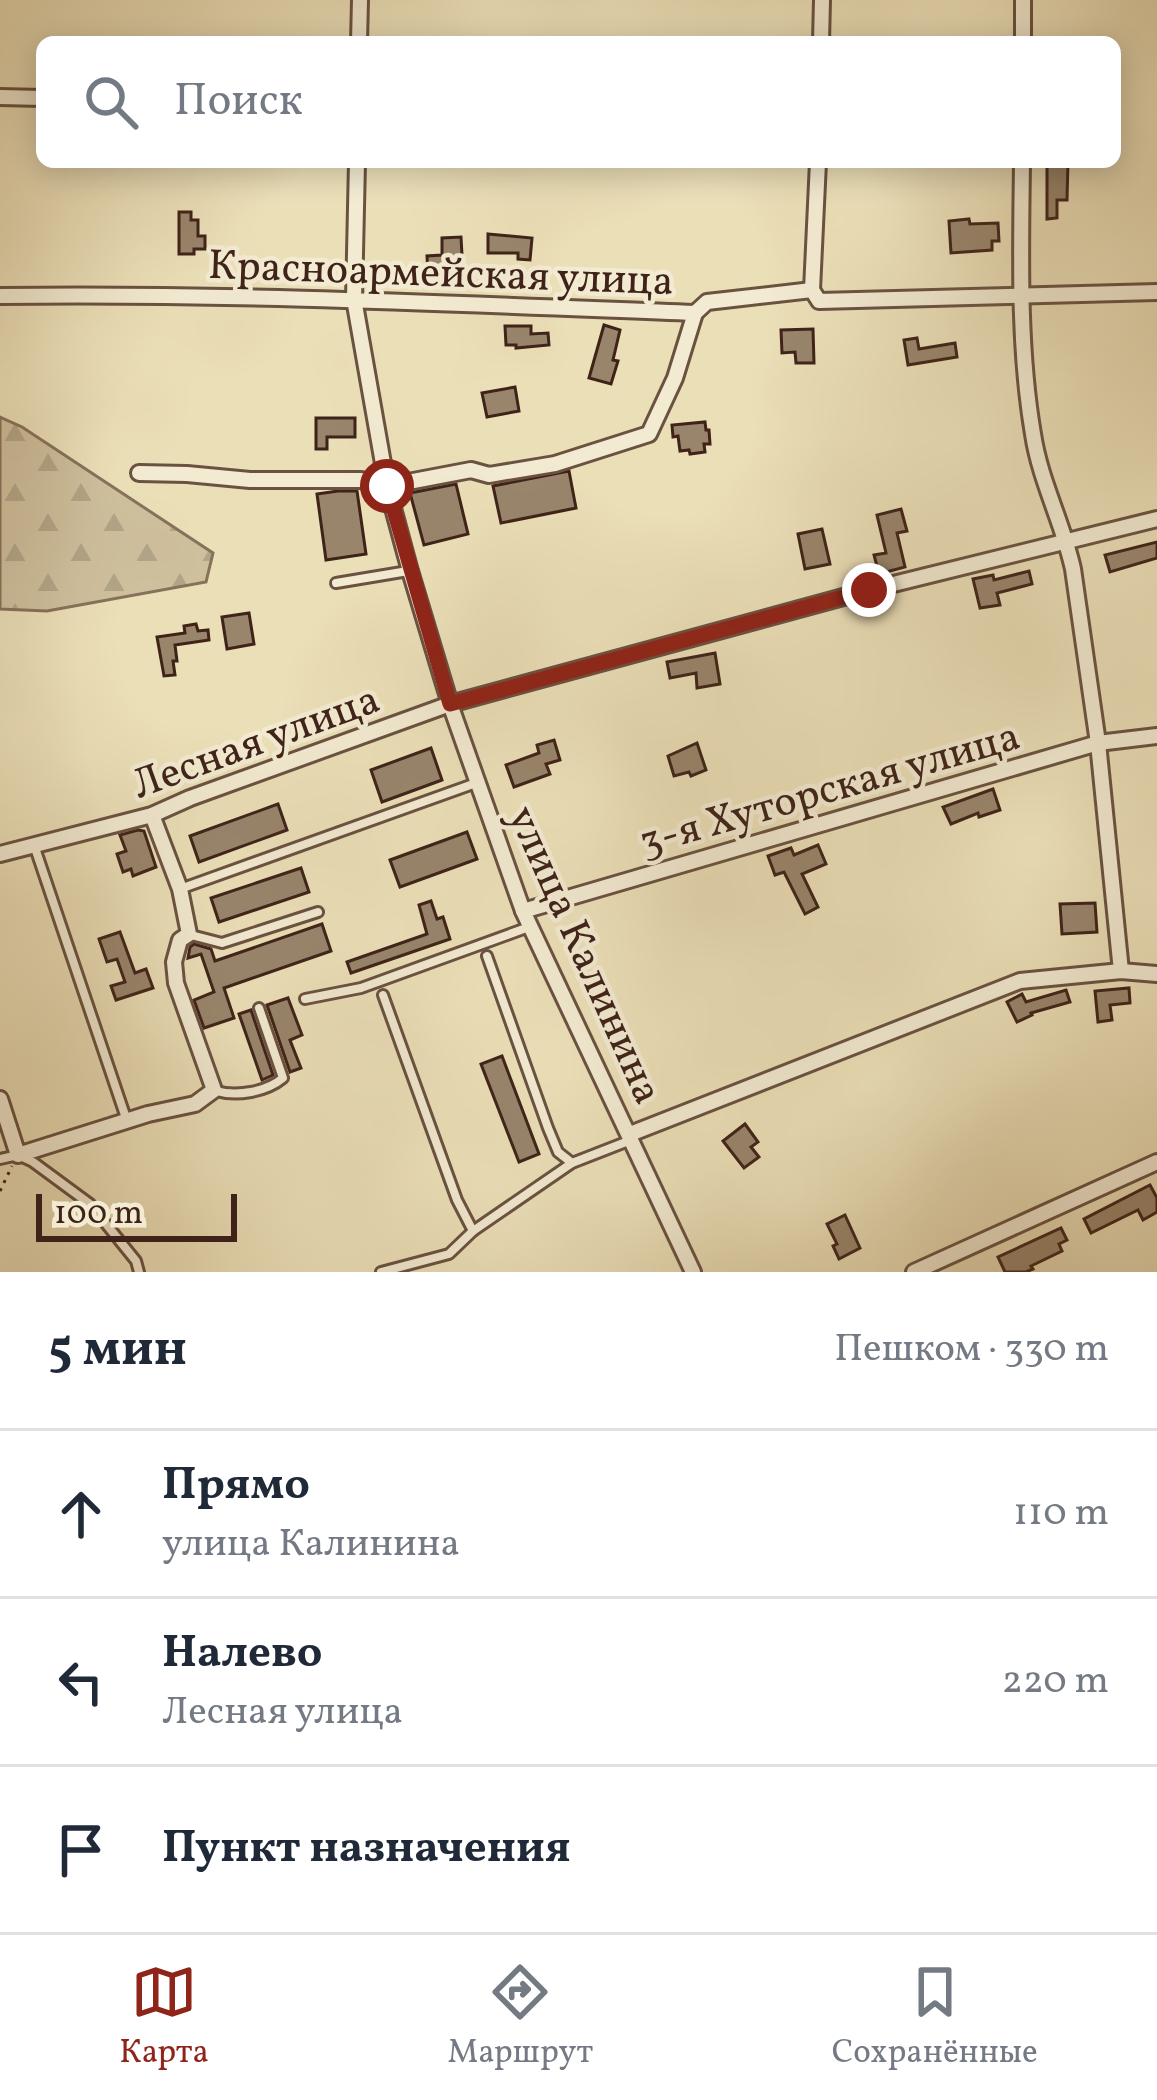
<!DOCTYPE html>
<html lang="ru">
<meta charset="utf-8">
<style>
:root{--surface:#fff;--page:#f2f2f3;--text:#1f2937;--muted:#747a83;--line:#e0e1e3;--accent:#8f2418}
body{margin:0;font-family:Vollkorn,serif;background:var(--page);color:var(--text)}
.scale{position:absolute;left:36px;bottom:30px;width:201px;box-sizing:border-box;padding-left:12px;border:6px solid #3f2319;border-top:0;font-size:33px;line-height:42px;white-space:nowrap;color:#3f2319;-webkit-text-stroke:9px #f2ead1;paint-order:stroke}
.stop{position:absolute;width:36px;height:36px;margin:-27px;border:9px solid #8f2418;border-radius:50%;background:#fff}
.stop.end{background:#8f2418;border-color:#fff;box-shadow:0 3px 12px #0008}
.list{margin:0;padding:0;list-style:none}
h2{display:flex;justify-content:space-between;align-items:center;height:156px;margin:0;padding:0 48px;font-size:51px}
h2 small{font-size:39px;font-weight:400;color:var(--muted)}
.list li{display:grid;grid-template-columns:78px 1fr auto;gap:36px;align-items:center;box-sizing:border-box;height:168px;padding:0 48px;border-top:3px solid var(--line)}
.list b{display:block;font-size:45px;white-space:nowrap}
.list p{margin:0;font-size:39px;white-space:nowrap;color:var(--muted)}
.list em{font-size:39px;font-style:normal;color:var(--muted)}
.icon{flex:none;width:66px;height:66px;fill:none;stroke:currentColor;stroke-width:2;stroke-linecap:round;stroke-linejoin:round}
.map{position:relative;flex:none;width:1157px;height:1272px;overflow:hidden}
.search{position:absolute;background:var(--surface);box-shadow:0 6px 30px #0003;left:36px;right:36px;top:36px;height:132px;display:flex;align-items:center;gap:30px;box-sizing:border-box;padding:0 42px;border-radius:18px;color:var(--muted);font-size:45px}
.sheet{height:660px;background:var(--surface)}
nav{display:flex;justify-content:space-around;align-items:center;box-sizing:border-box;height:168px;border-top:3px solid var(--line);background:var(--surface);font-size:33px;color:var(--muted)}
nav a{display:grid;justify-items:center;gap:6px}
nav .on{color:var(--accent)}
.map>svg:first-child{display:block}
</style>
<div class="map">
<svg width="1157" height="1272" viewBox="0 0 1157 1272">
<defs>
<pattern id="forest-firs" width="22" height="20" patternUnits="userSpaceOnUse" patternTransform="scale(3)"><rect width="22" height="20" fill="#cebf9d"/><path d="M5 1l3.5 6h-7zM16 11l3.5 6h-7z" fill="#b2a487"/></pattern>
</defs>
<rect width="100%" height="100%" fill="#ebdfb8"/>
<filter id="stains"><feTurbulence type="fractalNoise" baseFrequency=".00167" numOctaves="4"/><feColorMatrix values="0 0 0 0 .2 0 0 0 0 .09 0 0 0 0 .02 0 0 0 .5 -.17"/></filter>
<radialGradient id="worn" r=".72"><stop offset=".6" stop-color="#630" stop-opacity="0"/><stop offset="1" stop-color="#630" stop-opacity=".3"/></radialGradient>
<polygon fill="url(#forest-firs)" stroke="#86715b" stroke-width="3" points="0,417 22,427 213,553 206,582 47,611 0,609"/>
<g fill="#98856c" stroke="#3f2319" stroke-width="3">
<polygon points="1047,162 1068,162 1067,200 1057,200 1057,218 1047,219"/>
<polygon points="179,212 191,212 191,220 198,220 198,236 205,236 205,249 194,249 194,254 179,254"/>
<polygon points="969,219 970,224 998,223 999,241 992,241 992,250 951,253 949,221"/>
<polygon points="488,234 532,238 530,260 518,259 518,253 488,253"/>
<polygon points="461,237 463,273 428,275 427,256 442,255 442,238"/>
<polygon points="604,325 620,330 613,360 618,361 611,384 589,378"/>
<polygon points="505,326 531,326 531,334 548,333 549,345 516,348 516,345 506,345"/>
<polygon points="813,329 814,363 796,363 795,352 782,353 781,330"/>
<polygon points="917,338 919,349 955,343 957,357 908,365 904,340"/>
<polygon points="515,387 519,411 487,417 482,393"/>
<polygon points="316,418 355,418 355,437 327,437 327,449 316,449"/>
<polygon points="705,422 706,430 709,430 710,444 704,444 705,452 690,454 689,450 680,451 678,436 673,437 672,425"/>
<polygon points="569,471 576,508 501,523 493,486"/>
<polygon points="456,484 468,534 424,545 410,493"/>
<polygon points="338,491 357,491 366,554 326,560 317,494"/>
<polygon points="901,509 907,531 897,533 905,567 879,574 874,555 886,553 877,515"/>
<polygon points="822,529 830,564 805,569 798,534"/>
<polygon points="1157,542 1157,558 1110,572 1105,555"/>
<polygon points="1029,571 1032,584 997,593 1000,605 980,608 973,579 993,575 994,580"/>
<polygon points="249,613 254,644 227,649 222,617"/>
<polygon points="196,624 198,631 208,630 209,640 175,645 177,661 173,661 175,675 164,676 157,637 185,633 184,626"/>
<polygon points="715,653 720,684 697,688 696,673 670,678 667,662"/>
<polygon points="554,740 560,760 546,764 550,774 514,787 506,765 539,753 537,745"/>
<polygon points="697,743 706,770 691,776 689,772 674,776 668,756"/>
<polygon points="431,748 442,780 382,802 371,770"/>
<polygon points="993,789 1000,810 979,817 978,813 951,824 943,807"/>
<polygon points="278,804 287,830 199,862 190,836"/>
<polygon points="138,830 144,831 156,867 133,876 131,869 123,872 117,854 126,851 120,835"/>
<polygon points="467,832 477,859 400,887 390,860"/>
<polygon points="818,845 826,864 802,874 818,907 805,914 784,872 775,875 768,856 791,848 794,855"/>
<polygon points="301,868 309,892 219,922 211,898"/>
<polygon points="431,901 437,919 443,917 450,939 351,973 347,962 427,934 419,905"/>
<polygon points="1095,903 1097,932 1062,934 1060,904"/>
<polygon points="322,924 331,951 224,988 234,1018 204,1028 194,1000 214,992 201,954 188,958 190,947 194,944 211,949 215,961"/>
<polygon points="120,932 135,973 146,969 153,988 116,1000 111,986 125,982 117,959 107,962 99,939"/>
<polygon points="1129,988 1130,1003 1110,1005 1112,1020 1098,1022 1095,991"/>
<polygon points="1066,990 1070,1002 1031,1013 1032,1015 1017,1022 1007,1002 1022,994 1026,1002"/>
<polygon points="288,998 302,1035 290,1040 301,1068 290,1072 267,1005"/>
<polygon points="251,1010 273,1075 262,1080 239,1014"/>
<polygon points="502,1056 539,1154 519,1162 481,1064"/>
<polygon points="745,1124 758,1142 751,1147 759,1157 744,1168 723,1141"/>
<polygon points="1150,1185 1157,1198 1157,1212 1143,1220 1138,1210 1091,1233 1084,1219"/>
<polygon points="845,1215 860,1248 839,1259 833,1246 837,1244 827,1224"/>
<polygon points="1061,1228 1067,1240 1059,1244 1062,1251 1031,1266 1033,1269 1026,1272 1005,1272 998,1257"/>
</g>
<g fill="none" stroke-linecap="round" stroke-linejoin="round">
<g stroke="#6a5241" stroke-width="14">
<g id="lane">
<polyline points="336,583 408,571"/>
<polyline points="34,845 127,1121"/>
<polyline points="180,889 476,783"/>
<polyline points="191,935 222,943 318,912"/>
<polyline points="487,956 548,1128 558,1152 572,1163"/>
<polyline points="383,995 457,1200 473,1231"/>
<polyline points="305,999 361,988 529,927"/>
<path d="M 216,1091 C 237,1097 266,1092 283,1078 L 259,1008"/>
<polyline points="0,1159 18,1155 33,1162 90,1204 136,1261 139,1272"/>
<polyline points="381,1272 449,1254 473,1231 572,1163 631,1140"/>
</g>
</g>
<g stroke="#6a5241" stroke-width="20">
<g id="street">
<polyline points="359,42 360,0"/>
<polyline points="821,42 822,0"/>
<polyline points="1023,42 1023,0"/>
<polyline points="0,97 42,98"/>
<polyline points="357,162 354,299 387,486 410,571 450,704 523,911 693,1272"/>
<path d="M 1022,162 C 1021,251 1018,346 1033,434 C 1040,481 1063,523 1073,569 L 1098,743 L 1121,971"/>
<polyline points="812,290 818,162"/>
<path d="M 0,296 C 232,293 463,304 695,313 L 707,302 L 812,290 L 819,301 L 1157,292"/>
<polyline points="139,473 187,474 250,480 361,480 387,486 471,470 489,475 555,464 649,434 675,378 695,313"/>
<polyline points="0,854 152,815 190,798 450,704 869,590 1157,519"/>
<polyline points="523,911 1098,743 1157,736"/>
<polyline points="0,1099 18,1155 148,1114 195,1104 214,1090 176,983 174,962 180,940 189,934 180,889 152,815"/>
<polyline points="630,1134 1020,981 1121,971 1157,974"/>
<polyline points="914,1272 1157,1162"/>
</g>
</g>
<polyline stroke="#3f2319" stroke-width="3" stroke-dasharray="3 6" stroke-linecap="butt" points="0,1191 12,1166"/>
<use href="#lane" stroke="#f2ead1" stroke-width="8"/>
<use href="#street" stroke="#f2ead1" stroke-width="14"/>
</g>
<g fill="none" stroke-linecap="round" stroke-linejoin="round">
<polyline stroke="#8f2418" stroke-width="15" points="387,486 450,704 869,590"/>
</g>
<g text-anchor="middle" stroke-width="9" stroke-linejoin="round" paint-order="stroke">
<g font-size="42" fill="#3f2319" stroke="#f2ead1">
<text transform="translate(441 271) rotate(2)" y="15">Красноармейская улица</text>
<text transform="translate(255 740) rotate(-20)" y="15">Лесная улица</text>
<text transform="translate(829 787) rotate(-16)" y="15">3-я Хуторская улица</text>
<text transform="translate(587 954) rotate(66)" y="15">улица Калинина</text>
</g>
</g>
<rect width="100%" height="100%" filter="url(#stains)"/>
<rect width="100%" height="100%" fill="url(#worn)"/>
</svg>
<div class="scale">100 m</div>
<div class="stop" style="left:387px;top:486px"></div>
<div class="stop end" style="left:869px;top:590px"></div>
<div class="search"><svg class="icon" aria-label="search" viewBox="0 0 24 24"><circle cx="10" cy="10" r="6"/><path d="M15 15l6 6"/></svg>Поиск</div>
</div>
<section class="sheet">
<h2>5 мин<small>Пешком · 330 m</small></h2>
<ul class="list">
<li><svg class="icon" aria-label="ahead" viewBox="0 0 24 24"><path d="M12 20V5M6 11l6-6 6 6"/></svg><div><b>Прямо</b><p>улица Калинина</p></div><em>110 m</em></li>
<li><svg class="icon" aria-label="left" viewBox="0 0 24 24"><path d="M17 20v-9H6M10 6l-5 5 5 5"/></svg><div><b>Налево</b><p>Лесная улица</p></div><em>220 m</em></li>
<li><svg class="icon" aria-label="arrive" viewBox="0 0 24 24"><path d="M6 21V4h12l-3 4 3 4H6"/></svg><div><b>Пункт назначения</b></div></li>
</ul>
</section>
<nav>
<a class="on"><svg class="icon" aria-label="map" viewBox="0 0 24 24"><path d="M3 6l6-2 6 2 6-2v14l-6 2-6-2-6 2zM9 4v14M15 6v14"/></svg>Карта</a>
<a><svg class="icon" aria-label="directions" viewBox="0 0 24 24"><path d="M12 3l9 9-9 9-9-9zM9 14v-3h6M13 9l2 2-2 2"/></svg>Маршрут</a>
<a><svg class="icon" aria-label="saved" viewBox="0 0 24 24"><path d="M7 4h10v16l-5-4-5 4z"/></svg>Сохранённые</a>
</nav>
